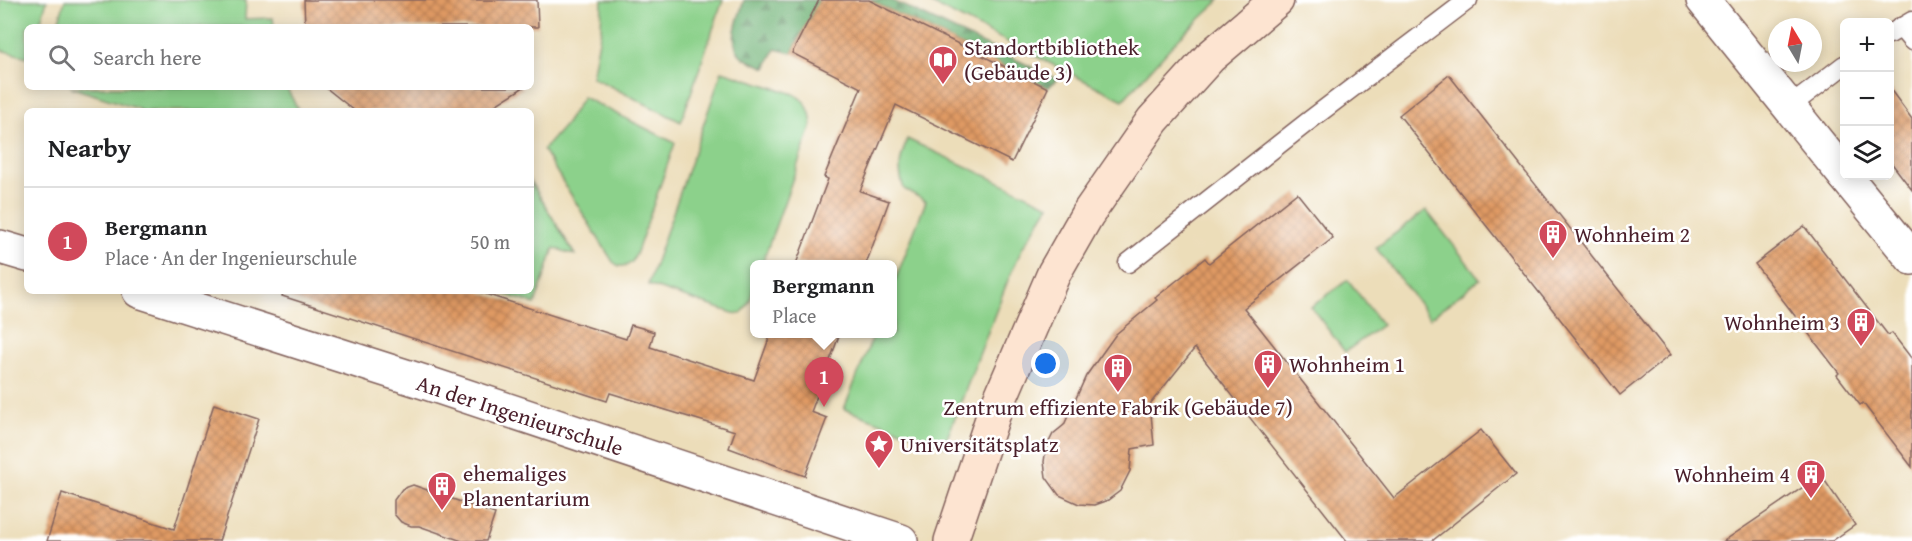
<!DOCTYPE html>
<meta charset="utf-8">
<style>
:root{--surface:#fff;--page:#f2f2f2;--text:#202124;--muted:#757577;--line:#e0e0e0;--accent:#d1495b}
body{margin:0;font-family:"Gentium Book Plus",serif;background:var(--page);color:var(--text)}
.controls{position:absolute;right:18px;top:18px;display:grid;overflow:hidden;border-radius:9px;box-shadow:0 3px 15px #0003}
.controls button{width:54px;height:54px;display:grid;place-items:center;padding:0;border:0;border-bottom:2px solid var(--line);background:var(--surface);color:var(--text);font:30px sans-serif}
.compass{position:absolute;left:1768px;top:18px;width:54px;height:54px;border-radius:50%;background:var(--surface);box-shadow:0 3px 15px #0003;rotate:350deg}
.you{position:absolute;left:1046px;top:364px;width:21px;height:21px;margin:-15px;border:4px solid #fff;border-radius:50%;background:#1a73e8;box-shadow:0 0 0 9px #1a73e833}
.badge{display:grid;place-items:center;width:39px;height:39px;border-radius:50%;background:var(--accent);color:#fff;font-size:20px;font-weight:700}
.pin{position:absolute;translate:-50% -50px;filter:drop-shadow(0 2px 3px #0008)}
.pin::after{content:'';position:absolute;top:32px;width:21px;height:18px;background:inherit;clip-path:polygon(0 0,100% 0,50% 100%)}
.popup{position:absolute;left:750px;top:260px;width:147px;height:78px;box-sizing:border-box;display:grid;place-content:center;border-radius:9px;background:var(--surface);filter:drop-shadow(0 2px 4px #0005);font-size:20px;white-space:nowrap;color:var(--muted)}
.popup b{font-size:22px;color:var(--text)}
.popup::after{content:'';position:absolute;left:50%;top:100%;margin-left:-12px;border:12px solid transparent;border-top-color:var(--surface)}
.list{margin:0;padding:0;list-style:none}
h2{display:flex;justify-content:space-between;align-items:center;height:78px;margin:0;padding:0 24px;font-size:26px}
h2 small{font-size:20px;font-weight:400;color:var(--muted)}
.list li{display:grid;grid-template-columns:39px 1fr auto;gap:18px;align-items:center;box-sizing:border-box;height:108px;padding:0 24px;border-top:2px solid var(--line)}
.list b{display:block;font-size:22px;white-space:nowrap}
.list p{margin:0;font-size:20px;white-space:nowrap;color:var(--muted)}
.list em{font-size:20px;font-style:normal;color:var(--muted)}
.icon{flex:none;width:33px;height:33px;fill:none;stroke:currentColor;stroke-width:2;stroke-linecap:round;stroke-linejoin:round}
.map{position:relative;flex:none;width:1912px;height:541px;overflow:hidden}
.search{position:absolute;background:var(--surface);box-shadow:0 3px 15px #0003;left:24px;top:24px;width:510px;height:66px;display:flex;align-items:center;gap:15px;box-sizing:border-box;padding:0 21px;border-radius:9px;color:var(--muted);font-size:22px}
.panel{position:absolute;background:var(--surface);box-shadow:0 3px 15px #0003;left:24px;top:108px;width:510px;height:186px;border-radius:9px}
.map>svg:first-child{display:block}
</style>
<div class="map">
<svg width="1912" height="541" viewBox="0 0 1912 541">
<defs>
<pattern id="forest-firs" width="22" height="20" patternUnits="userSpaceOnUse" patternTransform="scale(1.5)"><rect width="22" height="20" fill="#71b377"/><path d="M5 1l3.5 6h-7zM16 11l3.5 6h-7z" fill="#5f9162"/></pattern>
<pattern id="building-cross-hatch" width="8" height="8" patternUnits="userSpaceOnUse" patternTransform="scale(1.5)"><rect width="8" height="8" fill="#df9a63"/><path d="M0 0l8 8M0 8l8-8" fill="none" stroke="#b77d52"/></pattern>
</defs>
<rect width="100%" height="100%" fill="#fff"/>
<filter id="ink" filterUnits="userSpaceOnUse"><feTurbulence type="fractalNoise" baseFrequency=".0167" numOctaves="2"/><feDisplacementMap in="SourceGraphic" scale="12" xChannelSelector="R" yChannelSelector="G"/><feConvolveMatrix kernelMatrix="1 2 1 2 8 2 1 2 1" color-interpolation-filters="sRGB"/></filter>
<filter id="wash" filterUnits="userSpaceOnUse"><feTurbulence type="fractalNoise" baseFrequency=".008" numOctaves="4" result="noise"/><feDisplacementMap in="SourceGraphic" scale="24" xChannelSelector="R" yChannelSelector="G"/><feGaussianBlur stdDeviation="1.35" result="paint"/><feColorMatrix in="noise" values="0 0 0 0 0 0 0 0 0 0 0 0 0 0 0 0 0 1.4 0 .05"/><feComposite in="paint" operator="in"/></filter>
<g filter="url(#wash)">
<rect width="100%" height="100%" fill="#ecddb9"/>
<g fill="#8cd18b" stroke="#6b785b" stroke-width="1.5">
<polygon points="0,0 47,0 39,27 27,27 27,57 0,50"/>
<polygon points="65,0 246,0 245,19 273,18 274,27 57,27"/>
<polygon points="602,0 723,0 681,122 592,77 601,29"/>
<polygon points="924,0 1220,0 1178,39 1123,100"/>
<path d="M 722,71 L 794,94 L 805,102 L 810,113 L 812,125 L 762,264 L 755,264 C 755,282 754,300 741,314 L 733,313 L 648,285 Z"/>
<polygon points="70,87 286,87 299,111 140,111 139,109"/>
<polygon points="583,97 675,143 637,252 632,262 626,266 619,266 613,262 543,150 565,125"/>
<path d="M 907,139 L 1049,205 L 1023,247 L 1008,280 L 944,446 L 844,409 L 874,334 L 893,334 L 893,286 L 926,201 L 904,189 C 897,168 900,159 907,139 Z"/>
<polygon points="531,182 575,255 554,248 535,304 494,291 531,291"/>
<polygon points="1426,210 1480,279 1430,318 1376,248"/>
<polygon points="1348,280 1382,325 1345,352 1311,307"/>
</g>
<g fill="url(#forest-firs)" stroke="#5e6951" stroke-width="1.5">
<path d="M 744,0 L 819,0 L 792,53 L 775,49 L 766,68 C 760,65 751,62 744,58 C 725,44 739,18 744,0 Z"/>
<polygon points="869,0 891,0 1057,79 1048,88"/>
</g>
<g id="blocks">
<g fill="url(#building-cross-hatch)">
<polygon points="304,0 537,0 538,27 305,27"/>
<polygon points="819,0 869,0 1048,88 1012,162 896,105 860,191 889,201 866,264 796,264 828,179 824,177 861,88 792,53"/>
<polygon points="1449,75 1670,355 1620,395 1399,115"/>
<polygon points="325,87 524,87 486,111 355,111"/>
<polygon points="1890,89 1912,119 1912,190 1890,161"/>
<polygon points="1297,193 1333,238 1244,308 1394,498 1481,430 1516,474 1432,541 1347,541 1195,348 1150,404 1154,445 1132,449 1130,471 1120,491 1108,500 1094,505 1079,504 1059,495 1046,477 1044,462 1046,448 1053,434 1064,425 1086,376 1116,334 1157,300 1155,298 1205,258 1209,263"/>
<polygon points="1804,226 1888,335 1892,333 1912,359 1912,467 1863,403 1860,405 1837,375 1839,373 1755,264"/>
<polygon points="283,291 476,291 626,339 631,325 642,328 654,332 650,347 754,380 771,333 840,333 811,412 827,418 805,476 729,448 735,431 610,393 607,401 282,296"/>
<polygon points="214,404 259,419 219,541 47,541 62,493 174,529"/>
<polygon points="1821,475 1855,525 1832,541 1724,541"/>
<polygon points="413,485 495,514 486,541 462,541 419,526 411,526 401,522 394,514 394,500 402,489"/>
</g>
</g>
</g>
<g filter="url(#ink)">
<use href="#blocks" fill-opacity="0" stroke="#83625d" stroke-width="1.5"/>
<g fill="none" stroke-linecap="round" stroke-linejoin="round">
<g stroke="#83625d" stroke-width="21">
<g id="service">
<polyline points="1900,27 1912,41"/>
<polyline points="1890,34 1912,21"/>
<polyline points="1789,107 1844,65"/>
<polyline points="1128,263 1310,120 1468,0"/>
</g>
</g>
<g stroke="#83625d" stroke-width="36">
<g id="minor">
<polyline points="1703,0 1844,175"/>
<polyline points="1845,176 1912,258"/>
<polyline points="0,247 27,255"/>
<polyline points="139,291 424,382 901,541"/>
</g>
</g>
<g stroke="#83625d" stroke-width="36">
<polyline id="secondary" points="951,541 994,413 1054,273 1087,215 1153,120 1210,57 1277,0"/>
</g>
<use href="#service" stroke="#fff" stroke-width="18"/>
<use href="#minor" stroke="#fff" stroke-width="33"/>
<use href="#secondary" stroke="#fde4d1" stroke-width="33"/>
</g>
</g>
<defs>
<g id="library-pin" transform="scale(1.5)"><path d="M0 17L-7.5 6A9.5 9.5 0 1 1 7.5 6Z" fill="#d1495b" stroke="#fff"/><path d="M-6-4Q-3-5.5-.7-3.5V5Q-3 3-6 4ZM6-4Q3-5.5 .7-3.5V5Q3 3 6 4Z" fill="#fff"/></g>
<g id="building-pin" transform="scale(1.5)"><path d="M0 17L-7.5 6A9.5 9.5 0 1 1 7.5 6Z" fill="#d1495b" stroke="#fff"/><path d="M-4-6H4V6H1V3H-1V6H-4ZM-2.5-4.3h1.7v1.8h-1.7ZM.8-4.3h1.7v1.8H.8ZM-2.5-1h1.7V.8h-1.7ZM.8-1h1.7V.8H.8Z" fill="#fff"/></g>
<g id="sight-pin" transform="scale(1.5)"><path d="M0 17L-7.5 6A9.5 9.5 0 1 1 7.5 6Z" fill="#d1495b" stroke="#fff"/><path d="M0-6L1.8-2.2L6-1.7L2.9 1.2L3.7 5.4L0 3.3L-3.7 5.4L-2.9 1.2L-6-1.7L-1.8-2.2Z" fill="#fff"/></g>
</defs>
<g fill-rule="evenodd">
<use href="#library-pin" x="943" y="60"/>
<use href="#building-pin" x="1553" y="234"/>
<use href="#building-pin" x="1861" y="322"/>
<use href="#building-pin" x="1268" y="364"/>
<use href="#building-pin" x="1118" y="368"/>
<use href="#sight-pin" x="879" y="444"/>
<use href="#building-pin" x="1811" y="474"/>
<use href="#building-pin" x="442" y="486"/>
</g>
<g text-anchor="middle" stroke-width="5" stroke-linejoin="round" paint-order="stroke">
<g font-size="22" fill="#4a1f2b" stroke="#fff" text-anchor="start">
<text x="964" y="55">Standortbibliothek<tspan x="964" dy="25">(Gebäude 3)</tspan></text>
<text x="1574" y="242">Wohnheim 2</text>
<text x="1840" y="330" text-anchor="end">Wohnheim 3</text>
<text x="1289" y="372">Wohnheim 1</text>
<text x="1118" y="415" text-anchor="middle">Zentrum effiziente Fabrik (Gebäude 7)</text>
<text x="900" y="452">Universitätsplatz</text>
<text x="463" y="481">ehemaliges<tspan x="463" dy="25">Planentarium</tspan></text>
<text x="1790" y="482" text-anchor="end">Wohnheim 4</text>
</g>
<g font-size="22" fill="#4a1f2b" stroke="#fff">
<text transform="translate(520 415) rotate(18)" y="8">An der Ingenieurschule</text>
</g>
</g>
</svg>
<div class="controls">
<button>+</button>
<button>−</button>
<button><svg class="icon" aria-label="layers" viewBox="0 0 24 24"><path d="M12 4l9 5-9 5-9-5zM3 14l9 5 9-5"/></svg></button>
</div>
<svg class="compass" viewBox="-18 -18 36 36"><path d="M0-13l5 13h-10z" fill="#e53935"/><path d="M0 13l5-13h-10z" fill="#757577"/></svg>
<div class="you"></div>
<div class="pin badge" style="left:824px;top:407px">1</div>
<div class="popup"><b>Bergmann</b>Place</div>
<div class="search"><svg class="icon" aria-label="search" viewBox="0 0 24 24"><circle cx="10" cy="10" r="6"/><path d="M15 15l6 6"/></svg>Search here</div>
<section class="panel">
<h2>Nearby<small></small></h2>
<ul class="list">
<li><span class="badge">1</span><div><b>Bergmann</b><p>Place · An der Ingenieurschule</p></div><em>50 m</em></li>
</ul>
</section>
</div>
